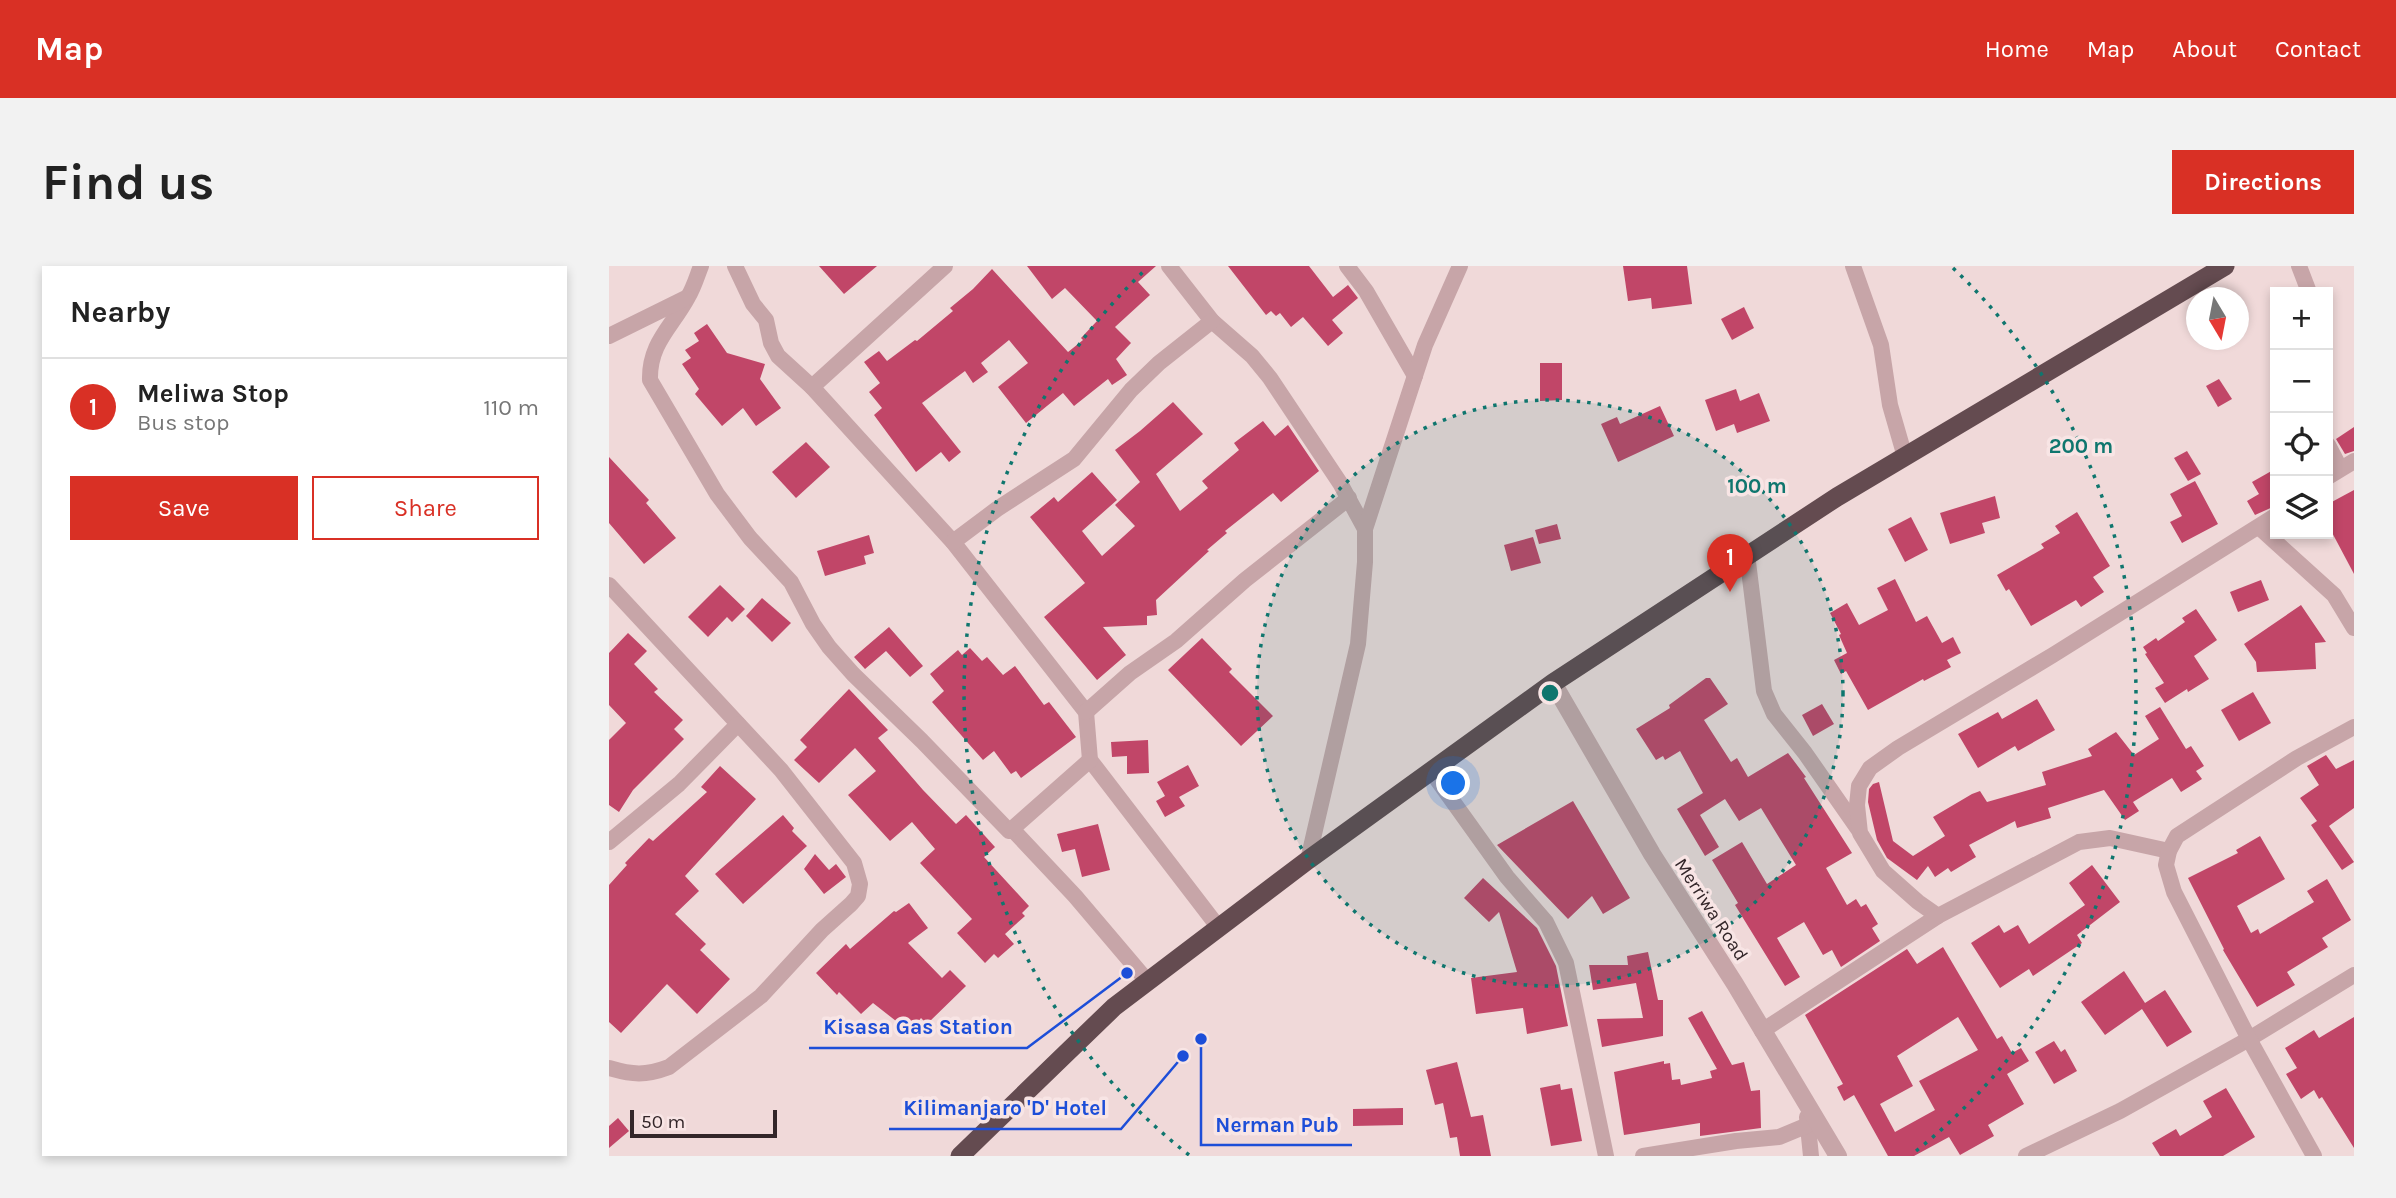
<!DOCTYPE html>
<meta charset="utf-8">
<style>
:root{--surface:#fff;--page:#f2f2f2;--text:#222;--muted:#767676;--line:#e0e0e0;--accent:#d93025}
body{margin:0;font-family:Karla,sans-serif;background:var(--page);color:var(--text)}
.controls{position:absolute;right:21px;top:21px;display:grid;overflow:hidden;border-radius:0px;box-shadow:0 4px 10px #0003}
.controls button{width:63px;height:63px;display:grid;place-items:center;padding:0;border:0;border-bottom:2px solid var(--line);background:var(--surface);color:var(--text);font:35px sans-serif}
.compass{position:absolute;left:1577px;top:21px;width:63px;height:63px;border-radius:50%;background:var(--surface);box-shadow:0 4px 10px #0003;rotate:170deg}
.scale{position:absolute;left:21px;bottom:18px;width:147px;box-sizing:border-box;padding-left:7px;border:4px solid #332629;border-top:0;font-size:19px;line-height:24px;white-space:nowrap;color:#332629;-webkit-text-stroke:5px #f8e5e5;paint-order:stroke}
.you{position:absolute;left:845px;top:518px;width:24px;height:24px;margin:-18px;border:5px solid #fff;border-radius:50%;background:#1a73e8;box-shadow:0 0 0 10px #1a73e833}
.badge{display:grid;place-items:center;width:46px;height:46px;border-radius:50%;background:var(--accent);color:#fff;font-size:23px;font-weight:700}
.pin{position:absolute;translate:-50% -58px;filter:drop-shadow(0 2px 4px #0008)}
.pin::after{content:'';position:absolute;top:37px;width:24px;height:21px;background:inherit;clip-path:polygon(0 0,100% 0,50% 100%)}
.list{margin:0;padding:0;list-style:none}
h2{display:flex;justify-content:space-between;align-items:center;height:91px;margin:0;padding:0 28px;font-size:30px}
h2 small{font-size:23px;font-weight:400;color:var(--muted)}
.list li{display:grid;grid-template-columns:46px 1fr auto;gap:21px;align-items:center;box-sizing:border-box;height:98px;padding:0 28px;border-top:2px solid var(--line)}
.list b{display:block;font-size:26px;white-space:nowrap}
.list p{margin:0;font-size:23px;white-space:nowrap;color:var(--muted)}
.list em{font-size:23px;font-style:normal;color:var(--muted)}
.actions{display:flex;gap:14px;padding:21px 28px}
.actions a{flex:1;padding:16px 0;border:2px solid var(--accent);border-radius:0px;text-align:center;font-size:24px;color:var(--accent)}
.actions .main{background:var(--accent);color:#fff}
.icon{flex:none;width:38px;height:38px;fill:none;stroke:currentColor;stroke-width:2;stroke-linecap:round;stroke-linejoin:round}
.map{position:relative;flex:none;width:1745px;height:890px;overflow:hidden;border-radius:0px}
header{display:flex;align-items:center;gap:42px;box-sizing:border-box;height:98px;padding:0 35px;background:var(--accent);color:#fff}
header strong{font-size:33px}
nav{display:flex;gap:38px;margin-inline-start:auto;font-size:24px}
.intro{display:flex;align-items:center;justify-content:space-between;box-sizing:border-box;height:168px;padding:0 42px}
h1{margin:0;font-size:49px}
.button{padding:18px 32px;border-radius:0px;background:var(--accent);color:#fff;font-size:24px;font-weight:700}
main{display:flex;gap:42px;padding:0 42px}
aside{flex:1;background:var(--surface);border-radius:0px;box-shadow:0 4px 10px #0003}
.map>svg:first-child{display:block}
</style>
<header>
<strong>Map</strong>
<nav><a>Home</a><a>Map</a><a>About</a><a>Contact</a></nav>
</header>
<div class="intro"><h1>Find us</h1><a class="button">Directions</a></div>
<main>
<aside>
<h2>Nearby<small></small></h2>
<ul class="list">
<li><span class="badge">1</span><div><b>Meliwa Stop</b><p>Bus stop</p></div><em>110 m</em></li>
</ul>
<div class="actions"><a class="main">Save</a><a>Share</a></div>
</aside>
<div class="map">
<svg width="1745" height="890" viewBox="0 0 1745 890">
<rect width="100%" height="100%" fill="#f0d9d9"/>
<g fill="#c14668" fill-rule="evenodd">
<polygon points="210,0 268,0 235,28"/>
<polygon points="418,0 547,0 529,16 541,29 506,61 522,77 507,93 518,109 503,119 499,113 465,140 454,127 417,157 389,121 419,97 400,74 372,97 379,106 364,117 356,105 313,137 352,186 340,196 332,186 307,206 265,149 273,142 260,126 271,117 255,96 270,85 278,95 306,74 308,75 344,45 341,42 364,23 383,3 459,86 474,74 472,72 488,55 456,22 443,33"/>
<polygon points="619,0 700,0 724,31 739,19 749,32 723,54 734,67 719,80 694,51 682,61 671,47 667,50 662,45 657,49"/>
<polygon points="1014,0 1078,0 1083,38 1043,43 1042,32 1019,35"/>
<polygon points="1135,41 1145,62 1123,74 1112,53"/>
<polygon points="98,58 118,87 156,98 151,113 172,142 147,160 134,142 113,160 86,128 90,123 73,98 82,92 76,84 90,75 85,67"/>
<polygon points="931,97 953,97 953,134 931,135"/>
<polygon points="1610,113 1623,133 1609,141 1597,120"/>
<polygon points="1127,123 1131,135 1150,127 1161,155 1128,167 1125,158 1107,165 1096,134"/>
<polygon points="564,136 594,168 547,208 571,245 599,222 593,215 630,184 625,177 654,155 666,170 679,159 710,205 672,236 664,227 616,265 618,267 598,284 600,285 547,334 548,349 538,350 538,359 494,361 517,389 488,414 435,351 476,317 421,251 445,231 449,236 483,206 508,234 473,265 493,290 526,260 506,239 531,216 506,184 531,165"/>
<polygon points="1051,140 1065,170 1009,196 992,158 1008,151 1011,158"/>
<polygon points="1745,161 1745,185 1736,188 1727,173"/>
<polygon points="197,176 221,201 187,232 163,206"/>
<polygon points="1578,185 1592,208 1579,215 1565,192"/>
<polygon points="0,191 40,234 37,237 67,272 35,298 0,257"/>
<polygon points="1666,203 1666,240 1646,249 1638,235 1650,228 1643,216"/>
<polygon points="1586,215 1609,258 1573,277 1561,256 1573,250 1561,228"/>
<polygon points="1745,224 1745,308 1719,259 1719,238"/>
<polygon points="1386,230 1391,252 1373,257 1376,267 1341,278 1331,247"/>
<polygon points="1468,246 1501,300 1484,311 1495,326 1472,341 1467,334 1422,360 1400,323 1397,325 1388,309 1435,282 1432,278 1451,267 1446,260"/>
<polygon points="1302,251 1319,284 1296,296 1279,263"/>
<polygon points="948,258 952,273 930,278 926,264"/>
<polygon points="260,269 265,287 255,290 257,298 216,310 208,285"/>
<polygon points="924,271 932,297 902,305 895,279"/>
<polygon points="1286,313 1307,356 1318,350 1333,377 1344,371 1352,387 1338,394 1342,401 1315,415 1314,413 1259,444 1237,405 1232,408 1225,394 1238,387 1230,369 1232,368 1221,347 1238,337 1250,359 1279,344 1268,322"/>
<polygon points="1652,314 1660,334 1629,346 1621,326"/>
<polygon points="111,319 136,343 123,356 118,351 99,371 79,351"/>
<polygon points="153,332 182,357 163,376 137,350"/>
<polygon points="1692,339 1717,376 1706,377 1707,403 1648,406 1647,396 1635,378"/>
<polygon points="1587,343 1608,374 1585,390 1600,413 1579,426 1578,423 1556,437 1546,422 1555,417 1536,388 1538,387 1534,381 1547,372 1549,375 1576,356 1573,352"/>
<polygon points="280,361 314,400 301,411 277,385 256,403 245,391"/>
<polygon points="19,367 38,385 25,398 49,423 45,426 74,454 65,463 75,473 24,524 10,546 0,539 0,474 17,457 0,439 0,387"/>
<polygon points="593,372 623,403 620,406 664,450 632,480 559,404"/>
<polygon points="361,382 373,395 378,391 394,409 406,400 435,439 440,436 467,471 412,512 407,505 402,508 385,485 374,494 323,436 335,425 321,408 349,384 353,389"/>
<polygon points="1097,412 1101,412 1119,438 1095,454 1122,496 1128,492 1139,511 1179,487 1197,511 1195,512 1243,587 1217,602 1238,639 1247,633 1252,641 1257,638 1269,658 1263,662 1271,675 1232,701 1223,684 1214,689 1195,656 1168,672 1191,711 1176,720 1126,639 1129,637 1103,594 1133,576 1158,618 1187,599 1152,542 1130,555 1116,533 1091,549 1110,581 1096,590 1068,543 1094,527 1071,485 1056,494 1054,490 1047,494 1027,463 1061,442 1060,439"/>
<polygon points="240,423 279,464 269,472 314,524 347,558 357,549 386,581 375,591 420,640 413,647 416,650 396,668 405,678 389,692 385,688 376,697 348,667 363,653 311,597 326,583 303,556 281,575 239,529 267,505 246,482 210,517 185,494 198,481 191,474"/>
<polygon points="1644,426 1662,457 1630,475 1612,444"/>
<polygon points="1428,433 1446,464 1409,485 1406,480 1369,502 1349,468 1389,446 1393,453"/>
<polygon points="1213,438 1225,458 1204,470 1193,449"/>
<polygon points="1551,441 1577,483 1582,480 1595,500 1587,505 1593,513 1572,526 1563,512 1524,536 1530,545 1516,554 1495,524 1439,542 1442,552 1408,562 1406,555 1360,579 1367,591 1342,606 1339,602 1326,611 1319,600 1308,614 1278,592 1268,574 1259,536 1260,523 1264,518 1270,516 1284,575 1304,590 1336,570 1324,551 1363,528 1371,525 1378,536 1437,519 1433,506 1483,490 1479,483 1507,466 1525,489 1550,473 1536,450"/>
<polygon points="539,474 540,507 518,508 518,490 503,491 502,476"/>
<polygon points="1717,489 1727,503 1745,494 1745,542 1720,560 1745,596 1733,604 1702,559 1708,555 1691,532 1710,519 1698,500"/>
<polygon points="579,499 590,520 570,531 576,540 556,551 547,535 556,530 548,516"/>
<polygon points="111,500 147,533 76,610 90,625 66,648 97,678 91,684 121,713 88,748 58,718 12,767 0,756 0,619 18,599 16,597 40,572 44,575 98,526 92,521"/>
<polygon points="964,535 1021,632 994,648 983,630 959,653 888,579"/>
<polygon points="174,549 185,562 183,565 198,580 134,638 106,608"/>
<polygon points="489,558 501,604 473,611 466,583 453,586 448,568"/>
<polygon points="1651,570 1676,613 1628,640 1642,667 1649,663 1651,668 1705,636 1698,625 1718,613 1742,654 1713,672 1719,681 1678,706 1686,719 1648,741 1614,684 1615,683 1579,612 1629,587 1627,584"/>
<polygon points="206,588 220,604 227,598 237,611 215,628 195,603"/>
<polygon points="1483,599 1511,636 1468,669 1473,677 1424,710 1420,703 1391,722 1362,677 1390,659 1395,667 1409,659 1420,678 1476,639 1460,617"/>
<polygon points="874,612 928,662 947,700 959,760 918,768 914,742 867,748 862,712 908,706 890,646 880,656 855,632"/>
<polygon points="300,637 319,662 299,677 333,712 341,704 357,720 318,758 312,752 301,766 264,737 252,748 230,726 228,729 207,707 237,678 241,683 285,645 287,646"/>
<path d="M 1334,681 L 1388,773 L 1393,770 L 1403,787 L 1412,782 L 1420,795 L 1398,808 L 1415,838 L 1379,859 L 1385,870 L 1351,889 L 1340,871 L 1305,890 L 1279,890 L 1245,829 L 1235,835 L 1228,821 L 1234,818 L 1196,749 L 1298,683 L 1308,698 ZM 1349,751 L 1369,784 L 1310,815 L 1326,844 L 1286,866 L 1271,838 L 1304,820 L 1288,790 Z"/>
<polygon points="1039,686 1049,734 1054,734 1054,770 993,781 988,753 1034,752 1027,717 984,724 980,699 1019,699 1018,690"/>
<polygon points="1515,705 1536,737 1556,724 1583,766 1558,781 1533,743 1496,769 1472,736"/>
<polygon points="1093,745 1123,799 1135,796 1142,825 1151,824 1152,862 1091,870 1091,857 1015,869 1005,806 1055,795 1055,798 1061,797 1063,814 1071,813 1072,819 1103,812 1101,805 1108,803 1079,752"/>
<polygon points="1745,751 1745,882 1713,831 1710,833 1705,824 1692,833 1677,808 1688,802 1676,782 1705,764 1710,772"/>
<polygon points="1445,775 1452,786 1456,783 1468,805 1445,818 1426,786"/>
<polygon points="848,796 862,851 874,849 882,890 851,890 848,871 841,872 834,837 826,839 817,804"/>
<polygon points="951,818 952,824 963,822 973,875 942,880 931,822"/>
<polygon points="1617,822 1646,871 1614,890 1551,890 1543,877 1567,863 1571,870 1603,851 1594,835"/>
<polygon points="794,842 794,859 744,860 744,843"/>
<polygon points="9,852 20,865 0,882 0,860"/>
</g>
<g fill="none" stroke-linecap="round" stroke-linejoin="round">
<g stroke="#c7a5a8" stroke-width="16">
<path d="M 92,0 C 88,10 85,21 79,31 C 63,61 40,77 41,114 L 108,228 L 141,272 L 182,316 L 204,358 L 220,381 L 244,408 L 313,475 L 400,565 L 403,563 L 466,630 L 539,716"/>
<polyline points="126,0 144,38 157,54 162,77 169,90 203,121 344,276 477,446 481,494 610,662"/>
<polyline points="560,0 603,55 643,90 661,112 731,217 756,263 756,296 749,378 699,594"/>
<polyline points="738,0 757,25 806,110"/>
<polyline points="1244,0 1272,79 1281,139 1296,191"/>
<polyline points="1690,0 1700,26"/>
<polyline points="0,70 77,32"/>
<polyline points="203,121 336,0"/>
<polyline points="1719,179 1731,202"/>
<polyline points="1719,211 1745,195"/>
<polyline points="1651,262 1725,329 1745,362"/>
<polyline points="756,263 816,79 851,0"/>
<polyline points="344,276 388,243 465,193 522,124 550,97 603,55"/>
<polyline points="1138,288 1155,425 1165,448 1196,487 1249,563"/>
<path d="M 0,319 L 172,504 L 245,597 L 251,618 L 249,630 L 242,638 L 213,664 L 152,730 L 60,801 C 36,810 24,809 0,802"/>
<polyline points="477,446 521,407 567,375 636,314 740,232"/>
<polyline points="822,505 898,611 937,656 957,697 997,890"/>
<polyline points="403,563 481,494"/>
<polyline points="0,576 70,518 129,458"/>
<polyline points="1329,650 1309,636 1274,605 1251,567 1248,539 1250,520 1261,502 1289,482 1444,389 1666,250"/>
<polyline points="1153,765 1329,650 1470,576 1501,572 1560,585"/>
<polyline points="1198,851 1202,890"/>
<polyline points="1034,890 1127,875 1170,871 1199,859"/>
<polyline points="1417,890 1511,845 1640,773 1745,709"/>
<polyline points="1705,890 1640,773 1565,626 1557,599 1560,585 1568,570 1688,492 1745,461"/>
</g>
<polyline stroke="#c7a5a8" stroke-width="18" points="944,417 1043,588 1126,718 1229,890"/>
<polyline stroke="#644b50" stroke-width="19" points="351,890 505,741 699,594 944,417 1228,231 1616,0"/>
</g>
<circle cx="941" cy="427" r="293" fill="#0f766e" fill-opacity=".12"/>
<g fill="none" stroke="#0f766e" stroke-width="3.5" stroke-dasharray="3.5 7">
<circle cx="941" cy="427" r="293"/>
<path d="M580 889A586 586 0 0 1 538 2M1344 2A586 586 0 0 1 1302 889"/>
</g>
<g text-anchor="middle" stroke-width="7" stroke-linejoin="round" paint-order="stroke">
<g font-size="19" fill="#332629" stroke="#f8e5e5">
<text transform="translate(1103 643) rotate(57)" y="7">Merriwa Road</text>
</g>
</g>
<circle cx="941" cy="427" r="10" fill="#0f766e" stroke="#f8e5e5" stroke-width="3.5"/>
<g font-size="21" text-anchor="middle" font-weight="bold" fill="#0f766e" stroke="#f8e5e5" stroke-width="7" stroke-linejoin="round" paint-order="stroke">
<text x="1472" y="187">200 m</text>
<text x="1148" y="227">100 m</text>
</g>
<path fill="none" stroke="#1d4ed8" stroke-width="2.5" d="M518 707L418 782H200M574 790L512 863H280M592 773L592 879H743"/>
<g fill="#1d4ed8" stroke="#f8e5e5" stroke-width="2.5">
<circle cx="518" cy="707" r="7"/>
<circle cx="574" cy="790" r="7"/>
<circle cx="592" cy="773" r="7"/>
</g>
<g font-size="21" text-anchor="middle" font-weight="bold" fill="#1d4ed8" stroke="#f8e5e5" stroke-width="7" stroke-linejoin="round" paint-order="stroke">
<text x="309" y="768">Kisasa Gas Station</text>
<text x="396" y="849">Kilimanjaro 'D' Hotel</text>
<text x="668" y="866">Nerman Pub</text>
</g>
</svg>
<div class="controls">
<button>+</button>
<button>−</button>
<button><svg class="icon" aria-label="locate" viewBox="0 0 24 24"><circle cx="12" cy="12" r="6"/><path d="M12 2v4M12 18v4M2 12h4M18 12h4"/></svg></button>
<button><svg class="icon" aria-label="layers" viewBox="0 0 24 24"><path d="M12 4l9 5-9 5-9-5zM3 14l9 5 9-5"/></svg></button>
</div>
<svg class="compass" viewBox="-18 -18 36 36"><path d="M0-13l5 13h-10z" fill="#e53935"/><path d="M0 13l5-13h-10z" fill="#767676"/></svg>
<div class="scale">50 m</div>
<div class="you"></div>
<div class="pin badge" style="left:1121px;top:326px">1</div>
</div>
</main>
